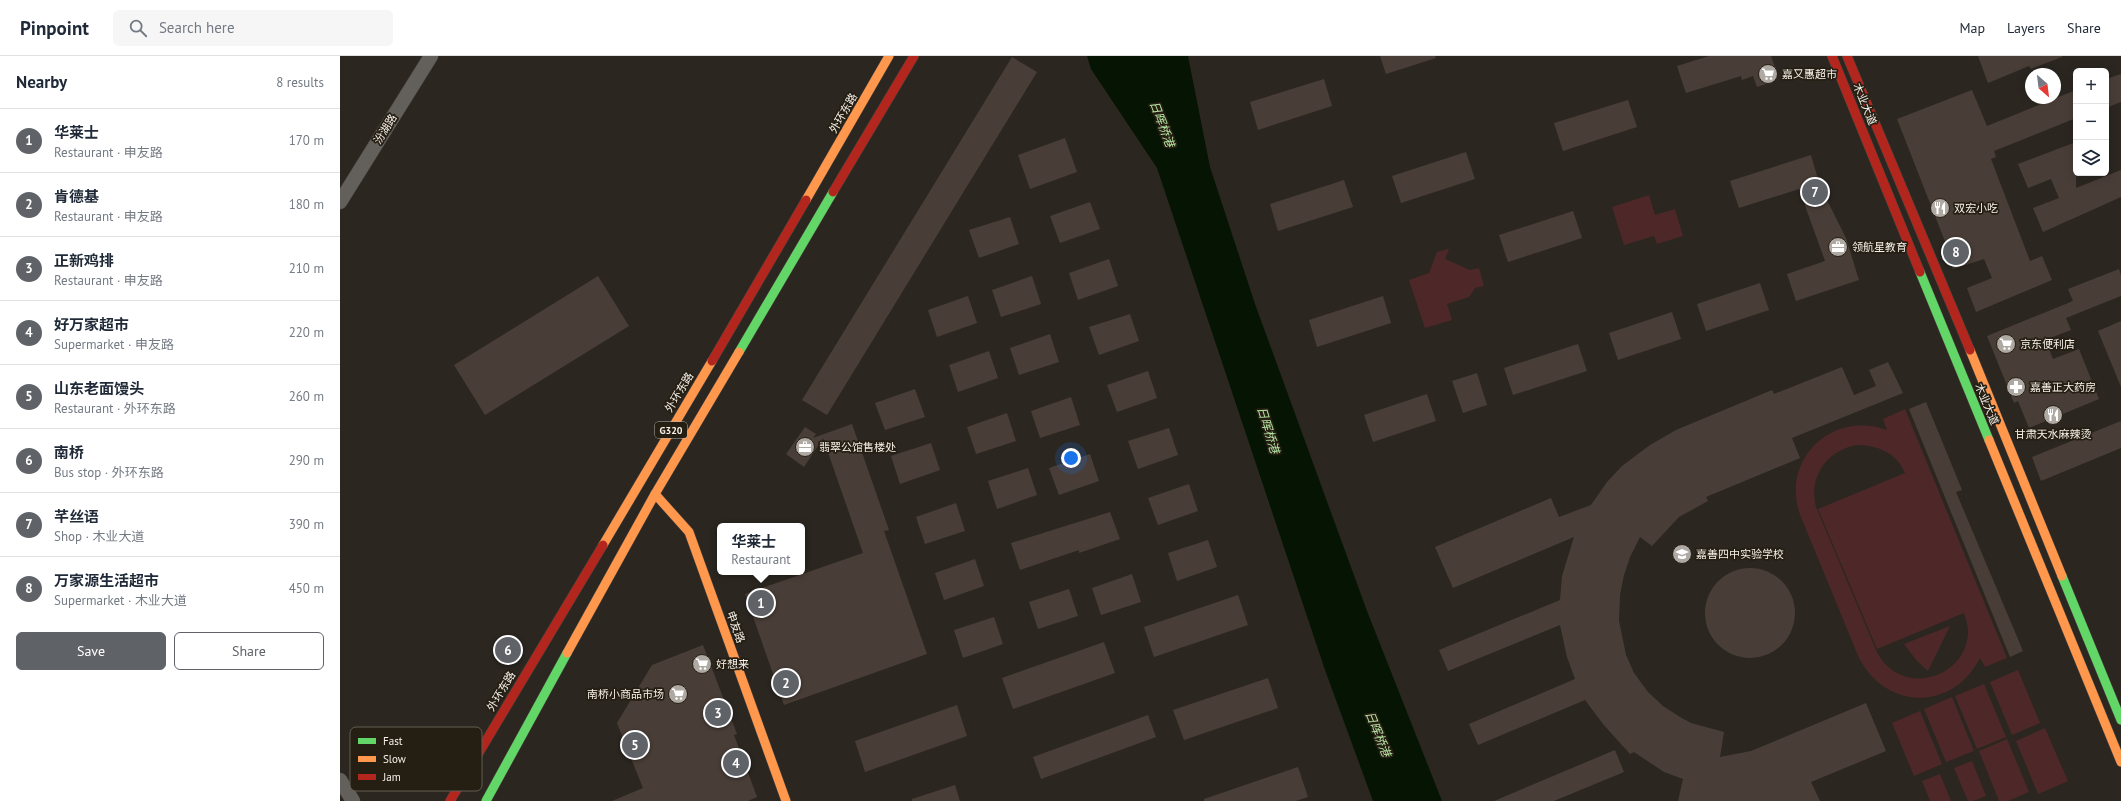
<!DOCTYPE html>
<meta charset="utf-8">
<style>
:root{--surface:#fff;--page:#f6f6f7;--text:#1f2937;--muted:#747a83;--line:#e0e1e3;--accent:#5f6368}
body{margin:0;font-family:"PT Sans","Noto Sans SC",sans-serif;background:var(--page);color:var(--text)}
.controls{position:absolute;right:12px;top:12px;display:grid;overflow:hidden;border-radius:6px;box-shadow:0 2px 10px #0003}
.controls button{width:36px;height:36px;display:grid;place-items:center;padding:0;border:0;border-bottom:1px solid var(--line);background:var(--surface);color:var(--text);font:20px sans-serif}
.compass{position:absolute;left:1685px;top:12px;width:36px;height:36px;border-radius:50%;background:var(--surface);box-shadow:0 2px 10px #0003;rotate:152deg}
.you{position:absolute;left:731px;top:402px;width:14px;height:14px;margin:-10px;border:3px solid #fff;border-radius:50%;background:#1a73e8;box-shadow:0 0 0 6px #1a73e833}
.badge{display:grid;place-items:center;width:26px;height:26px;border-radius:50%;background:var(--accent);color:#fff;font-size:13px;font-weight:700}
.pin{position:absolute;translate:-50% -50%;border:2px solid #fff;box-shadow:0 1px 4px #0006}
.popup{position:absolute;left:377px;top:467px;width:88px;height:52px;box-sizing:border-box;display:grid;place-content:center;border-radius:6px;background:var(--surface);filter:drop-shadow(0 1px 3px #0005);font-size:13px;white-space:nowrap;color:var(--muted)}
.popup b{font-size:15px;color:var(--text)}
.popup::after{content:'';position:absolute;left:50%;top:100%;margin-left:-8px;border:8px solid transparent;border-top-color:var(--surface)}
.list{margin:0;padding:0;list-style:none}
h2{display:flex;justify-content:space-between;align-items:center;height:52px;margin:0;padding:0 16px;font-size:17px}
h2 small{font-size:13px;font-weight:400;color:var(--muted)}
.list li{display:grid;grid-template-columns:26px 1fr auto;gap:12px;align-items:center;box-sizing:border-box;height:64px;padding:0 16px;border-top:1px solid var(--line)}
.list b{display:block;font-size:15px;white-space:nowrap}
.list p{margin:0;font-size:13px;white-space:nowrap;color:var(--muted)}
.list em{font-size:13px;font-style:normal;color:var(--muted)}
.actions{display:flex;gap:8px;padding:12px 16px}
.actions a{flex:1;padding:9px 0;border:1px solid var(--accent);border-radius:6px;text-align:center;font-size:14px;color:var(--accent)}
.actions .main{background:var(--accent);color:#fff}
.icon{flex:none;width:22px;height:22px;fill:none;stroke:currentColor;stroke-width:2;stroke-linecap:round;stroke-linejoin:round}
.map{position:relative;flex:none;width:1781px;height:745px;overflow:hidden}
header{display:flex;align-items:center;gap:24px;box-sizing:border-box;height:56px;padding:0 20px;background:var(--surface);border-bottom:1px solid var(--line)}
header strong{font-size:19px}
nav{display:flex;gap:22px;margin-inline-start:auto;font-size:14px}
.search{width:280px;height:36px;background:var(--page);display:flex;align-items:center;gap:10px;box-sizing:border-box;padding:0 14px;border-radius:6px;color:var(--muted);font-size:15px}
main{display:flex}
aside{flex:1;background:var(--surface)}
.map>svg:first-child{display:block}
</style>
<header>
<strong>Pinpoint</strong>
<div class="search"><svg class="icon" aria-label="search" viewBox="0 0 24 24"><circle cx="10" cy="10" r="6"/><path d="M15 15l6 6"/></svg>Search here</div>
<nav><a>Map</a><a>Layers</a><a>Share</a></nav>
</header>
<main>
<aside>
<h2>Nearby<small>8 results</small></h2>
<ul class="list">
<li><span class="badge">1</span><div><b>华莱士</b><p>Restaurant · 申友路</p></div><em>170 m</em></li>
<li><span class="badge">2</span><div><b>肯德基</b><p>Restaurant · 申友路</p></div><em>180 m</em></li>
<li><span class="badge">3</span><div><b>正新鸡排</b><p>Restaurant · 申友路</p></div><em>210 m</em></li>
<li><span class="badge">4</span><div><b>好万家超市</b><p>Supermarket · 申友路</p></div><em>220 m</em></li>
<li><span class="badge">5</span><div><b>山东老面馒头</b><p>Restaurant · 外环东路</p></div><em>260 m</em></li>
<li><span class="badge">6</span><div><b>南桥</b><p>Bus stop · 外环东路</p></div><em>290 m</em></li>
<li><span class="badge">7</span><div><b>芊丝语</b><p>Shop · 木业大道</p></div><em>390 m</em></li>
<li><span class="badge">8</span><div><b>万家源生活超市</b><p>Supermarket · 木业大道</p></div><em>450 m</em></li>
</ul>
<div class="actions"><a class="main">Save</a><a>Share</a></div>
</aside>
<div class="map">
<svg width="1781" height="745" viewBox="0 0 1781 745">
<rect width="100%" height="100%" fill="#2b2620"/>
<g fill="#4e2828" fill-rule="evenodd">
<polygon points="1309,139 1315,159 1335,153 1343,180 1317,188 1314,180 1284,189 1272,151"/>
<polygon points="1109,193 1105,203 1130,214 1139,212 1144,230 1135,232 1129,241 1107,248 1112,264 1085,272 1069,224 1089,217 1097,196"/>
<path d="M 1565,353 L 1667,602 L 1645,611 L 1640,602 C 1613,655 1547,655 1519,602 L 1461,461 C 1439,405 1491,354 1547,374 L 1543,363 ZM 1517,389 C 1537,389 1557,397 1565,417 L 1478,453 L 1537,593 L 1624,557 C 1647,614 1563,651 1536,594 L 1476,451 C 1468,421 1487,394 1517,389 Z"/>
<polygon points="1610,570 1588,615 1577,605 1564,588"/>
<polygon points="1678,614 1700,667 1672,679 1650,626"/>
<polygon points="1644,628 1666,681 1637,693 1615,640"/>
<polygon points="1612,641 1634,695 1606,706 1584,653"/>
<polygon points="1580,655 1602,708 1574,720 1552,667"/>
<polygon points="1705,672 1728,725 1698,738 1676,685"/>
<polygon points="1667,683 1689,736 1668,745 1659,745 1639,695"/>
<polygon points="1632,705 1646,740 1633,745 1628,745 1614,712"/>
<polygon points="1600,718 1611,745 1590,745 1582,725"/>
</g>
<polygon fill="#061503" points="747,0 848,0 870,111 915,248 1027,555 1102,745 1033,745 985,614 817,112 751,13"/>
<g fill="#493e37">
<polygon points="1040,0 1095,0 1096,2 1046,18"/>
<polygon points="1369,0 1431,0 1437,17 1429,27 1417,31 1413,20 1402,24 1401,20 1346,37 1337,10"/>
<polygon points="1638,0 1722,0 1722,1 1691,13 1689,10 1648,27"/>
<polygon points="672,1 697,16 487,359 462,344"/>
<polygon points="1781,18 1781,46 1768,51 1766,45 1766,23"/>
<polygon points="984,23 992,50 918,74 910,46"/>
<polygon points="1632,34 1647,70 1736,34 1736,62 1654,95 1656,101 1651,103 1690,205 1702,200 1712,224 1636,256 1627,232 1652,222 1644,203 1613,213 1604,189 1606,188 1557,63"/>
<polygon points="1288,44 1297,71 1223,95 1214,67"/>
<polygon points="725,82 737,116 690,133 678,99"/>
<polygon points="1736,86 1736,132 1781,114 1781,141 1703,176 1693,152 1719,142 1711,123 1688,132 1678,108"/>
<polygon points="1126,96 1135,123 1061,147 1052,120"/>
<polygon points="1471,99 1480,130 1506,182 1519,224 1456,245 1447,218 1485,205 1459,133 1399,152 1390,125"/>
<polygon points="1004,124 1013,151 938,175 930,148"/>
<polygon points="750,146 760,173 720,187 710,160"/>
<polygon points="1233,155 1242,182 1168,206 1159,179"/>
<polygon points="670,161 679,188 639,202 629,174"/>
<polygon points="769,203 778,230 738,244 729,217"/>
<polygon points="1779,213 1781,219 1781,240 1726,262 1731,274 1705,284 1713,303 1739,293 1759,343 1689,372 1678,345 1674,347 1647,280 1733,245 1728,233"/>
<polygon points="258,220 289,270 145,359 114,309"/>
<polygon points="692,220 701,248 661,261 652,234"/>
<polygon points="1420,227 1429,254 1366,275 1357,248"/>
<polygon points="628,240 637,267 597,281 588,254"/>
<polygon points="1043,240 1051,267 977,291 969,264"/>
<polygon points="1332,256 1341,283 1278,304 1269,277"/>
<polygon points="790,258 799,285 759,299 749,271"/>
<polygon points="1781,265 1781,331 1758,275"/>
<polygon points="710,278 719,306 679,319 670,292"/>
<polygon points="1238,288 1247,315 1173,339 1164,312"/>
<polygon points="649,295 658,322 618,336 609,309"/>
<polygon points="1548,306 1563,337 1452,382 1460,402 1366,441 1368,445 1339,461 1312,490 1300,481 1290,501 1284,519 1280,539 1279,565 1286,599 1294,617 1308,636 1323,650 1340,661 1351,667 1384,676 1380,701 1411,695 1526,647 1546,695 1471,726 1480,745 1338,745 1343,723 1324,716 1294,696 1290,698 1263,668 1245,644 1138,689 1129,668 1235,623 1227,601 1220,569 1108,615 1099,594 1220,544 1222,520 1234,481 1113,532 1095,491 1211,442 1219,461 1251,449 1267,426 1282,410 1310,389 1336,374 1432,334 1434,338 1502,311 1514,339 1536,330 1529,314"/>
<polygon points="808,315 817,342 777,356 767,329"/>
<polygon points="1137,317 1147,349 1123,357 1112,325"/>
<polygon points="575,333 585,361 545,374 535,347"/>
<polygon points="1087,338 1096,365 1033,386 1024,359"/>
<polygon points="731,341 740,369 700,382 691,355"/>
<polygon points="1586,346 1622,434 1616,436 1683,595 1670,601 1569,353"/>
<polygon points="667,357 676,385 636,398 627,371"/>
<polygon points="1781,365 1781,392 1701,425 1692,401"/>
<polygon points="512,368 549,474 544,475 587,598 444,649 405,538 523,497 483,382 464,411 446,398 465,371 476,378 473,382"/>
<polygon points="829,372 838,399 798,413 788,385"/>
<polygon points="591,387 600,414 560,428 551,400"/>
<polygon points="750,398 759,425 719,439 709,412"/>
<polygon points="688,412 697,439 657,453 648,425"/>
<polygon points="849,428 858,455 818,469 808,442"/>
<polygon points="616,447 625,475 585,488 576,461"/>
<polygon points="770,456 780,483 739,497 739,494 680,514 671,487"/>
<polygon points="868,484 877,511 837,525 828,497"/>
<polygon points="635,503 644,530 604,544 595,517"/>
<circle cx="1410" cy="557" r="45"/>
<polygon points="792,518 801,546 761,559 752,532"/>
<polygon points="729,533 738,560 698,573 689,546"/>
<polygon points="898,539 908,569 814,601 804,571"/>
<polygon points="654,561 663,588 623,602 614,574"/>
<polygon points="764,586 775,617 673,653 662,622"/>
<polygon points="363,589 397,678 394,679 417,741 408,745 272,745 303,732 277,667 312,609"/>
<polygon points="928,622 938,652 844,684 833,654"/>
<polygon points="617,649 627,680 525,716 515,685"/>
<polygon points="808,659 816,681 701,723 693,701"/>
<polygon points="1275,694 1284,716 1214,745 1154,745"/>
<polygon points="958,711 968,741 956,745 864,745 864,743"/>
<polygon points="615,729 620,745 572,745 572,743"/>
</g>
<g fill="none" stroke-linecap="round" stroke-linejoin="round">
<g stroke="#48443f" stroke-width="15">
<g id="street">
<polyline points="0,146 91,0"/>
<polyline points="0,724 13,745"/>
</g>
</g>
<g stroke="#48443f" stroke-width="10">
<g id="fast">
<polyline points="1580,216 1649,384"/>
<polyline points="399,296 493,136"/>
<polyline points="1722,520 1781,664"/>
<polyline points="146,745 227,597"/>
</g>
</g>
<g stroke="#48443f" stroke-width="10">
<g id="slow">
<polyline points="466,144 549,0"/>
<polyline points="1630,294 1722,520"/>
<polyline points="1649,384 1781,706"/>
<polyline points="315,438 349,476 446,745"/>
<polyline points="263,489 372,305"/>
<polyline points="227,597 315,438 399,296"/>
</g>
</g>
<g stroke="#48443f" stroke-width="10">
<g id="jam">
<polyline points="1492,0 1580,216"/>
<polyline points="1507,0 1630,294"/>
<polyline points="493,136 574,0"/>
<polyline points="372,305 466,144"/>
<polyline points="110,745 263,489"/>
</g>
</g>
<use href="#street" stroke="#63605b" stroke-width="14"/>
<use href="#fast" stroke="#63d668" stroke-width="9"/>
<use href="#slow" stroke="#ff974d" stroke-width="9"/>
<use href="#jam" stroke="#b3261e" stroke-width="9"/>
</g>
<defs>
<g id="supermarket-disc" transform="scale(1)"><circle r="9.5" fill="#aea9a3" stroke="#251e13"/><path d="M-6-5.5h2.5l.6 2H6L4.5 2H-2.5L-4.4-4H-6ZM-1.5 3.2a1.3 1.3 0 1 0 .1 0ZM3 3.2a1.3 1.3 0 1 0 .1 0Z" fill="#fff"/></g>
<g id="restaurant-disc" transform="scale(1)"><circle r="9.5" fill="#aea9a3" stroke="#251e13"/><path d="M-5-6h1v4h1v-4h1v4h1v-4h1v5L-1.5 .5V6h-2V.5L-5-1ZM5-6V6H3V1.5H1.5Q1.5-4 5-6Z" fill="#fff"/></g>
<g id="office-disc" transform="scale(1)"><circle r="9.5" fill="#aea9a3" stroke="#251e13"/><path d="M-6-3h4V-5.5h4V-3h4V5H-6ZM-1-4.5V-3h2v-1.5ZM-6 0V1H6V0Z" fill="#fff"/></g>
<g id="pharmacy-disc" transform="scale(1)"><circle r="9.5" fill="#aea9a3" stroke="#251e13"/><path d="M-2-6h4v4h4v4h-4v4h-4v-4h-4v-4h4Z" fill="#fff"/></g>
<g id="school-disc" transform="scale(1)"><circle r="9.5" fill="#aea9a3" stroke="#251e13"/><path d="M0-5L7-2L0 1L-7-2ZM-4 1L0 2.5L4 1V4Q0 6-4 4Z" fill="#fff"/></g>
</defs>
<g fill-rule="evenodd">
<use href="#supermarket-disc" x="1428" y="18"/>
<use href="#restaurant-disc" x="1600" y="152"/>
<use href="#office-disc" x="1498" y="191"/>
<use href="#supermarket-disc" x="1666" y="288"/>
<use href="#pharmacy-disc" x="1676" y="331"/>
<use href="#restaurant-disc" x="1713" y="359"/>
<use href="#office-disc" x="465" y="391"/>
<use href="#school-disc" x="1342" y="498"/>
<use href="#supermarket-disc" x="362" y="608"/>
<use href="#supermarket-disc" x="338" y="638"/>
</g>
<g text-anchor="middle" stroke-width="3.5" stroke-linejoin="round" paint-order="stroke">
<rect fill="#251e13" stroke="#b7b1a9" stroke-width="1" x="315" y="366" width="32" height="16" rx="3"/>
<g font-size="10" font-weight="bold" fill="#f5f0e9">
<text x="331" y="378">G320</text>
</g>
<g font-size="11" fill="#f5f0e9" stroke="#251e13" text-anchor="start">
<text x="1442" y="22">嘉又惠超市</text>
<text x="1614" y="156">双宏小吃</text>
<text x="1512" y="195">领航星教育</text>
<text x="1680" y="292">京东便利店</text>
<text x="1690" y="335">嘉善正大药房</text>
<text x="1713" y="382" text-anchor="middle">甘肃天水麻辣烫</text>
<text x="479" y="395">翡翠公馆售楼处</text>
<text x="1356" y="502">嘉善四中实验学校</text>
<text x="376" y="612">好想来</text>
<text x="324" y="642" text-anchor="end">南桥小商品市场</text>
</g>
<g font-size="11" fill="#f5f0e9" stroke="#251e13">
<text transform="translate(1525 48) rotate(68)" y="4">木业大道</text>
<text transform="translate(503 57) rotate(-60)" y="4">外环东路</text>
<text transform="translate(45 73) rotate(-58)" y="4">汾湖路</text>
<text transform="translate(339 336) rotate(-59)" y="4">外环东路</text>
<text transform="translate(1647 348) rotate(67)" y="4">木业大道</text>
<text transform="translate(396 571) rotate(70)" y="4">申友路</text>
<text transform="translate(161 635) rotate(-59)" y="4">外环东路</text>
</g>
<g font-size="12" font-style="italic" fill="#b6e5a3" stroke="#251e13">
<text transform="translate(822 68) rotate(69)" y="4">日晖桥港</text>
<text transform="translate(928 374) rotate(73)" y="4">日晖桥港</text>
<text transform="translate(1038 678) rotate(68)" y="4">日晖桥港</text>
</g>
</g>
<rect x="10" y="671" width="132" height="64" rx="6" fill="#251e13" stroke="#635d53" stroke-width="1"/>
<rect x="18" y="682" width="18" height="6" fill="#63d668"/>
<rect x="18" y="700" width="18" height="6" fill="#ff974d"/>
<rect x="18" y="718" width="18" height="6" fill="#b3261e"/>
<g font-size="11" fill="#f5f0e9">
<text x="43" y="689">Fast</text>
<text x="43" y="707">Slow</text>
<text x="43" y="725">Jam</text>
</g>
</svg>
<div class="controls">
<button>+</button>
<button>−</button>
<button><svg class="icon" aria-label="layers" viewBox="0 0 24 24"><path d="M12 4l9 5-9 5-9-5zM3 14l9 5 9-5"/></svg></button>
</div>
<svg class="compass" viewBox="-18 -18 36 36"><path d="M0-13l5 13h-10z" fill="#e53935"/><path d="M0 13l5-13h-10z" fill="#747a83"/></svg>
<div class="you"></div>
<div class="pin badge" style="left:421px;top:547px">1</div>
<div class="popup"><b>华莱士</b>Restaurant</div>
<div class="pin badge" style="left:446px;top:627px">2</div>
<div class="pin badge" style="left:378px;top:657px">3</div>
<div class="pin badge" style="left:396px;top:707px">4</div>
<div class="pin badge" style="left:295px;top:689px">5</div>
<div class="pin badge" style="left:168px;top:594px">6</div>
<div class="pin badge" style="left:1475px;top:136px">7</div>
<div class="pin badge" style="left:1616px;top:196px">8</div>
</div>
</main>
